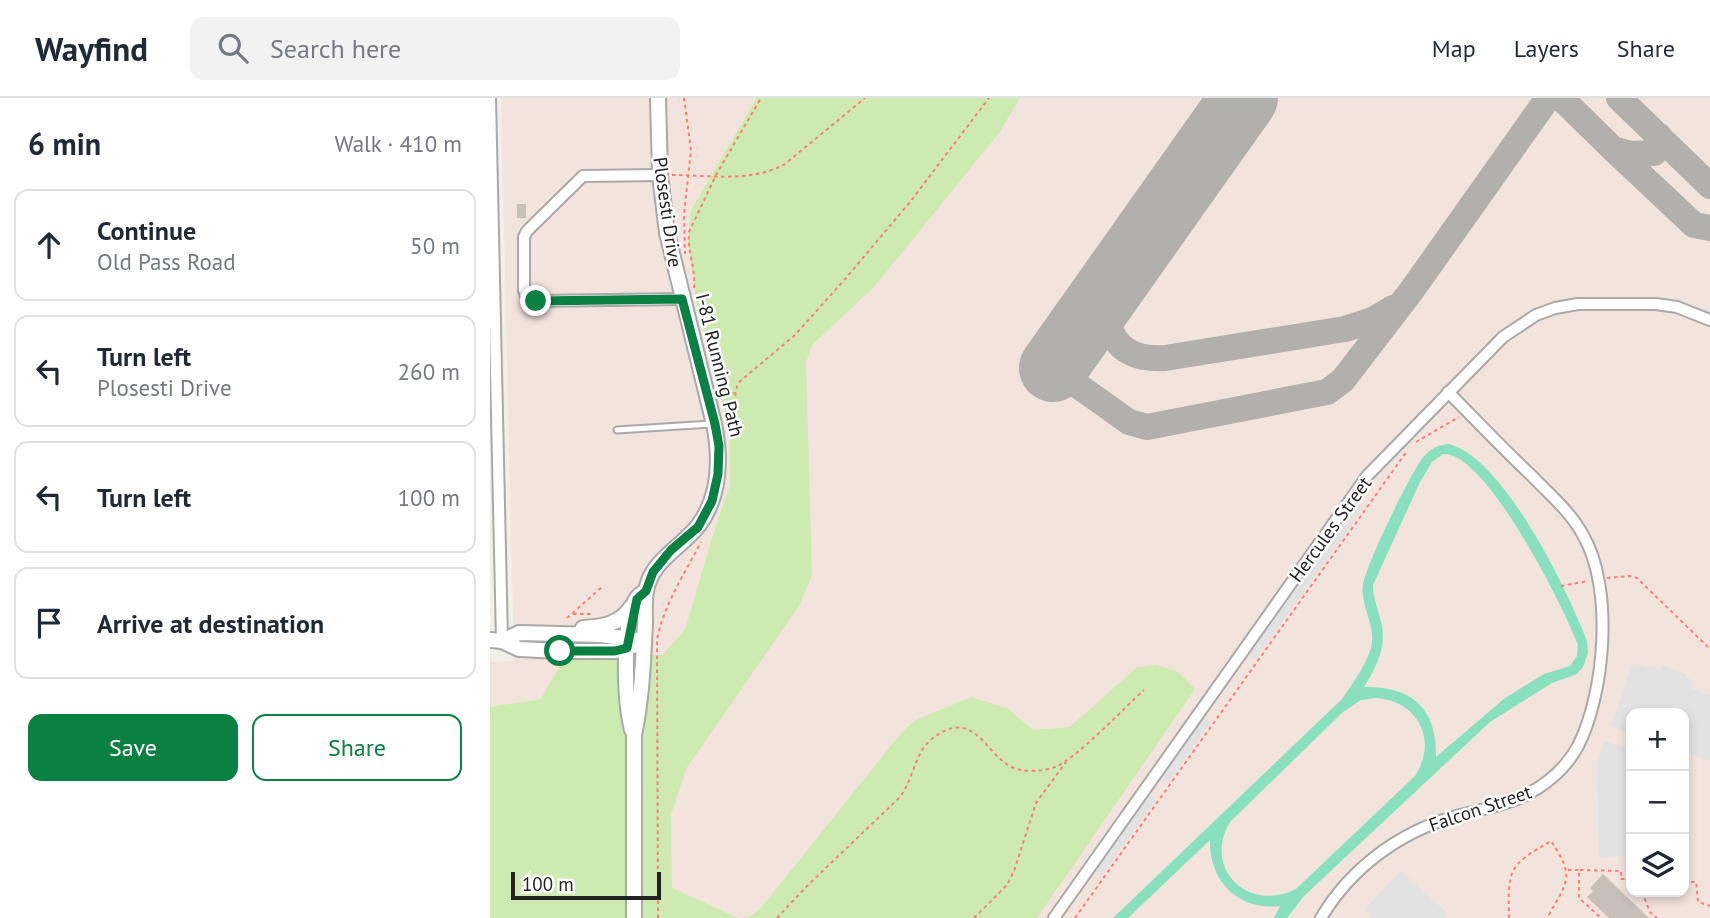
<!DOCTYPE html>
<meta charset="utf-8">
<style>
:root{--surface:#fff;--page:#f2f2f3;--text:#1f2937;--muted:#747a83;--line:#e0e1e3;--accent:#0b8043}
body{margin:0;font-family:"PT Sans",sans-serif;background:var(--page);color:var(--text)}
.controls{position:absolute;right:21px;bottom:21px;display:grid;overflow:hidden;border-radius:14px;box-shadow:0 4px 10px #0003}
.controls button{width:63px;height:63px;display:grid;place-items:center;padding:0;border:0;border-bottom:2px solid var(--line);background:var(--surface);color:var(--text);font:35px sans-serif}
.scale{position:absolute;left:21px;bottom:18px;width:150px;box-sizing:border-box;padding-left:7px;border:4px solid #222;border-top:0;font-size:19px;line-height:24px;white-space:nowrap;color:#222;-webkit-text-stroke:5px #fff;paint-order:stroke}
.stop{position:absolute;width:21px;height:21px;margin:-16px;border:5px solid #0b8043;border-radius:50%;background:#fff}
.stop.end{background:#0b8043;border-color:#fff;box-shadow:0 2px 7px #0008}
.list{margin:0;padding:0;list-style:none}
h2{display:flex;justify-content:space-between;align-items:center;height:91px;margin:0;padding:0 28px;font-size:30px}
h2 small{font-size:23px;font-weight:400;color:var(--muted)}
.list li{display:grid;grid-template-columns:46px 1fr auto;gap:21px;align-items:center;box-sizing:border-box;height:112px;margin:0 14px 14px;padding:0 14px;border:2px solid var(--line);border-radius:14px}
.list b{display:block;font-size:26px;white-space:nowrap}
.list p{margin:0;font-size:23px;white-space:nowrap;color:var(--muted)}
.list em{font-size:23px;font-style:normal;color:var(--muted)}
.actions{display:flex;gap:14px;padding:21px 28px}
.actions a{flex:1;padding:16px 0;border:2px solid var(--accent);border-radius:14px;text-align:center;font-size:24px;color:var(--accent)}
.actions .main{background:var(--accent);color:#fff}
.icon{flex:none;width:38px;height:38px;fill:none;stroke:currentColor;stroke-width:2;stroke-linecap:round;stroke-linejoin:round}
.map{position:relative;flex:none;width:1220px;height:820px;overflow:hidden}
header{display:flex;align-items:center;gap:42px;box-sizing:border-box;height:98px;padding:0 35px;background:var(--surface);border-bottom:2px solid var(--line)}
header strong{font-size:33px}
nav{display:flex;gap:38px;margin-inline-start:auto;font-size:24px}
.search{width:490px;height:63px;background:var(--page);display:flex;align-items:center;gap:18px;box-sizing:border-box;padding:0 24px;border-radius:14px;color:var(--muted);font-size:26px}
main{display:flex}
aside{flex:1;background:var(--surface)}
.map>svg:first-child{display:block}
</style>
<header>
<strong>Wayfind</strong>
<div class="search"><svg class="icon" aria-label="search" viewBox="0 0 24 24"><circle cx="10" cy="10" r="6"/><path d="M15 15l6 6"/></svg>Search here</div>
<nav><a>Map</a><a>Layers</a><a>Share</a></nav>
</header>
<main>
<aside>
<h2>6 min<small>Walk · 410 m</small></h2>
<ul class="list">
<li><svg class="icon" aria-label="ahead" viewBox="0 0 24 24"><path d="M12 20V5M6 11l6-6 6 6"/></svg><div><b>Continue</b><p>Old Pass Road</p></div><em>50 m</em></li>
<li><svg class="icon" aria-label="left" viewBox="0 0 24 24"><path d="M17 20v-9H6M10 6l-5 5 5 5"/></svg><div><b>Turn left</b><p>Plosesti Drive</p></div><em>260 m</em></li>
<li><svg class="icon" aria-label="left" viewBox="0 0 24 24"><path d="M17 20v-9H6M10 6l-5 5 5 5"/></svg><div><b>Turn left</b></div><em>100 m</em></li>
<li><svg class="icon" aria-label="arrive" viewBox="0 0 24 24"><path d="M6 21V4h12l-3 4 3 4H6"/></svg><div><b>Arrive at destination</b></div></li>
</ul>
<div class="actions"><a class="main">Save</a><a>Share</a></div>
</aside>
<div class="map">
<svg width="1220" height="820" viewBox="0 0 1220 820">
<rect width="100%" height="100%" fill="#f2efe9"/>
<path fill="#f3e3dd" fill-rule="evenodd" d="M 11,0 L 1220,0 L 1220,820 L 0,820 L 0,564 L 24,563 ZM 1141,615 L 1194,615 L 1194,794 L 1141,794 Z"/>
<g fill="#cdebb0">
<polygon points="267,0 530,0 509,35 384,189 323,246 316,264 322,477 309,508 196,671 181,717 182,790 248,820 0,820 0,609 51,601 76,557 172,557 195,532 226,427 240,388 240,330 208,215 198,143 201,112"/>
<polygon points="666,567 688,574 705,591 547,820 257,820 270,811 412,634 426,622 481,599 517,610 543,632 580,629 647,569"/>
</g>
<path fill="#88e0be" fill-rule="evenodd" d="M 958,346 C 1013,358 1078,493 1097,543 L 1098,555 L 1093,569 L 1087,576 L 1062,585 L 1000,624 L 814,798 L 797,820 L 784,820 L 790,808 C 747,813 719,782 720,742 L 638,820 L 623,820 L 852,601 C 863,585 875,569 881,550 C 887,528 870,509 873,487 C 875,469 922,371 935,357 C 942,350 949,347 958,346 ZM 953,356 C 996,353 1074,510 1088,547 L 1087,558 L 1080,568 L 1054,576 L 1015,600 L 946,659 C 947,609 921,588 874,589 C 888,567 898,546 890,520 C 887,508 883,499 883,487 L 930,384 L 942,364 ZM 886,600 C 929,603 948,643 925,678 L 806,791 C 759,815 712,771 740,724 L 853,614 L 871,602 Z"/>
<g fill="#e2e2e2">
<polygon points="862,400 873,411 766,561 751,554"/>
<polygon points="1142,565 1158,570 1160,568 1170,571 1172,567 1197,576 1196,580 1204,582 1202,591 1220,597 1220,663 1194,654 1194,615 1141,615 1141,637 1121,628"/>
<polygon points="709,615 721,624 677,686 664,678"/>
<polygon points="1115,643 1141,652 1141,758 1109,759 1107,665"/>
<polygon points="654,692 666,702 612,777 600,769"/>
<polygon points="911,773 958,816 954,820 882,820 874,812"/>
</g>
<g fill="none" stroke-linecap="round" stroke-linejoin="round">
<g stroke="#b1b0ac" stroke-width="26">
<polyline points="1071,0 1123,51 1140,56 1164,55 1168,49 1169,38"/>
<polyline points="1129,0 1220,88"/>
<polyline points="1123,51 1204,127 1220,130"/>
<path d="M 622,188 C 609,232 627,263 675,260 L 855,231 L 883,222 L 903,210"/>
<polyline points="563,270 639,324 657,329 837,294 853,282 922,192 1058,0"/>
</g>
<polyline stroke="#b1b0ac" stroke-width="68" points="563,270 754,0"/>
</g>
<g fill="#c7bfb8">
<rect x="27" y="106" width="9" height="14"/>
<polygon points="1113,776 1159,820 1119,820 1097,799 1103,793 1100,790"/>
</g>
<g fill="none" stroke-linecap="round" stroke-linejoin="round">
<g stroke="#a9a9a9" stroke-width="9">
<polyline id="service" points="127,332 221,326"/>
</g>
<g stroke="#a9a9a9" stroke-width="14">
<g id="minor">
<polyline points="0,0 12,543"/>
<polyline points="170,77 93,78 37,133 34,139 34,192 36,198 46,203 192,201"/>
<polyline points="564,820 877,378 1013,239 1046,217 1065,210 1088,206 1166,206 1187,209 1220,222"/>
<path d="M 831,820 C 860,771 908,735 963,719 C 986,712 1012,709 1034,698 C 1056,687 1076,670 1088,648 C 1115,595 1124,490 1093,437 C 1080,413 1059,396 1041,377 C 1012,350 986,322 958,294"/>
</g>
</g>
<g stroke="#a9a9a9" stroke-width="18">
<g id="tertiary">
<path d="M 93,530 C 113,529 131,526 142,508"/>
<polyline points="0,542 12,543 29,551 70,553 125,553 154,545"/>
<polyline points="12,543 29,535 111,537 146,542"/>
<path d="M 142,632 C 135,605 131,524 147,500 C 149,497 153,495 156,493"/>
<path d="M 144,820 L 144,637 C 152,600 153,563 155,526 C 155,515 154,504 156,494 C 160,463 191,450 208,428 C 230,399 231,361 224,326 L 177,135 L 170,77 L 168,0"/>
</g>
</g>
<g stroke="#fa8072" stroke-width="2" stroke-dasharray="3.5 3.5" stroke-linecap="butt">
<polyline points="194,0 201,52 194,116 195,156"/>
<path d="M 182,77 C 220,77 261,85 295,66 L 375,0"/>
<path d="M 204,190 C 206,171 197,153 199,134 L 226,77 L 271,0"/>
<polyline points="229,291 244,295"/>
<path d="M 239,332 C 245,316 243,301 248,285 L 305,237 L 356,180 L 420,104 L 499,0"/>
<polyline points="926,344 969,319"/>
<polyline points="1117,480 1140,478 1147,480 1220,551"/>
<polyline points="1071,488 1098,483"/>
<polyline points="83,516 102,516"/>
<polyline points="77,520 113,488"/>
<polyline points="1078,772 1089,772 1089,800 1111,820"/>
<polyline points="1090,772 1131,773 1131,781 1141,781"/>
<polyline points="1194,784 1206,784 1208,804 1220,808"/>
<polyline points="1152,794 1160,814 1167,820"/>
<path d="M 168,820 L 167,542 C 173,508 195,475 211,444"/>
<path d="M 287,820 L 317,788 L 409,700 C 424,682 424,654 443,640 C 482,610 494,652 518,667 C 530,675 551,674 565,669 C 586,661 634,610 654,592"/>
<polyline points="484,820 517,787 524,773 546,705 576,664"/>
<polyline points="585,820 917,353"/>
<path d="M 1019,820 C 1018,770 1018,768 1061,743 C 1086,780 1077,784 1057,820"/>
</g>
<use href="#service" stroke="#fff" stroke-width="5"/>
<use href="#minor" stroke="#fff" stroke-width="10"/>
<use href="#tertiary" stroke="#fff" stroke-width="14"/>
</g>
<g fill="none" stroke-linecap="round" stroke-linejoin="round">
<polyline stroke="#0b8043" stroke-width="9" points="46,203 192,201 225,326 229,348 228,376 222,403 208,429 181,452 163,474 156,493 147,501 137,550 125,553 70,553"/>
</g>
<g text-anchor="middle" stroke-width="5" stroke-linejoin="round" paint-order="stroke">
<g font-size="19" fill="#222" stroke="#fff">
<text transform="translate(178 114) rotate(82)" y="7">Plosesti Drive</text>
<text transform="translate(230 267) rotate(76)" y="7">I-81 Running Path</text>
<text transform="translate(840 431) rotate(-54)" y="7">Hercules Street</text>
<text transform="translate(990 710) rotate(-19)" y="7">Falcon Street</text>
</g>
</g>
</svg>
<div class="controls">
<button>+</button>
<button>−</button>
<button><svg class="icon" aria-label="layers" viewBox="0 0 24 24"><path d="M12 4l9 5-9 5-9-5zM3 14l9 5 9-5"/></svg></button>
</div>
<div class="scale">100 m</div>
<div class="stop" style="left:70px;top:553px"></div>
<div class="stop end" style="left:46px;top:203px"></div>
</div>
</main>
